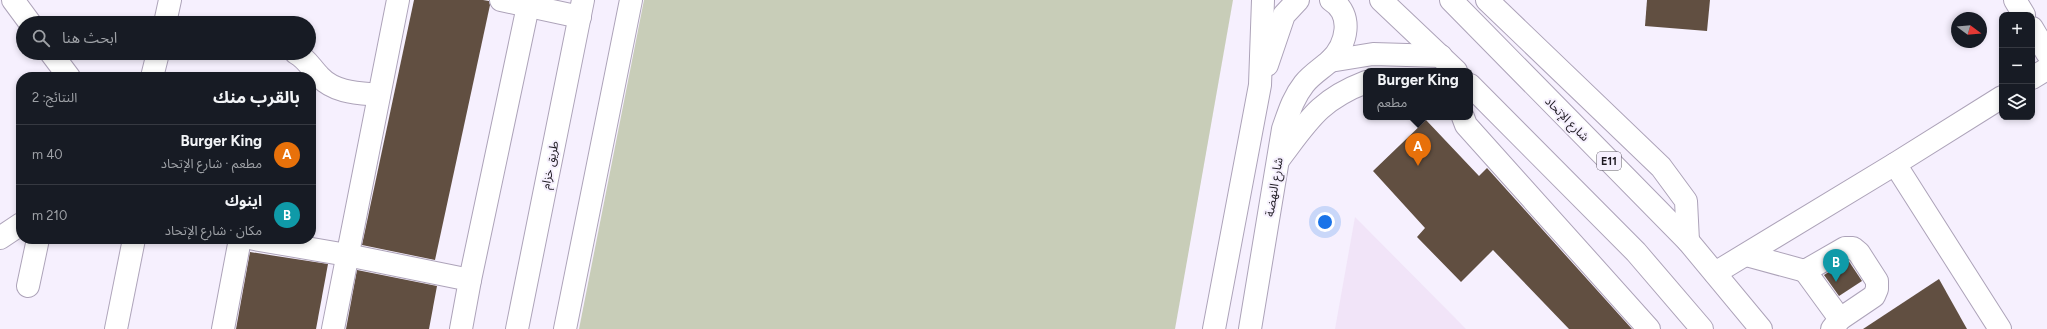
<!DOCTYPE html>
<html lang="ar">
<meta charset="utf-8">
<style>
:root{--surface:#171b24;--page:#20242c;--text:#f1f3f6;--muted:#9ea1a6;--line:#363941;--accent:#c2a0d4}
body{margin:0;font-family:Figtree,"Noto Sans Arabic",sans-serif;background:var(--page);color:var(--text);direction:rtl}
.controls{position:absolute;right:12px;top:12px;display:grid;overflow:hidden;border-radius:8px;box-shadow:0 2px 6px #0003}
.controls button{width:36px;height:36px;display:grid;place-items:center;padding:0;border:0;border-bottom:1px solid var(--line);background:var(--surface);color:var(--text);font:20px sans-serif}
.compass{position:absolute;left:1951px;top:12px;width:36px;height:36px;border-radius:50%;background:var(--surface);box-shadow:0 2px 6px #0003;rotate:106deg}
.you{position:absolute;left:1325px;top:222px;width:14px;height:14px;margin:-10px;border:3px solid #fff;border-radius:50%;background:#1a73e8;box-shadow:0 0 0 6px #1a73e833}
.badge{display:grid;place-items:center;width:26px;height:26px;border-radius:50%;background:var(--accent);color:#fff;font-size:13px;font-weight:700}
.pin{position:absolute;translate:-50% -33px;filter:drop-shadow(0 1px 2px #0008)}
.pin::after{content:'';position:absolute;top:21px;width:14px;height:12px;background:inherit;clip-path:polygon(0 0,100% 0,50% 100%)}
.popup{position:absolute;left:1363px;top:68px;width:110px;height:52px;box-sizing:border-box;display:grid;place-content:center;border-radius:8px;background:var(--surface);filter:drop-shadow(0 1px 3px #0005);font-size:13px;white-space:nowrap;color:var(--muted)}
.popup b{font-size:15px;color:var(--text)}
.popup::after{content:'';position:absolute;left:50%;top:100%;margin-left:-8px;border:8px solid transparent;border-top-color:var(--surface)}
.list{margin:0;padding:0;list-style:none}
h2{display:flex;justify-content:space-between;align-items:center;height:52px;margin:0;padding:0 16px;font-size:17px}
h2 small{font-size:13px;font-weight:400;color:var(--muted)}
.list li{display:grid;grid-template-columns:26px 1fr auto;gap:12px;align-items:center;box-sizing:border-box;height:60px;padding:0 16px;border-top:1px solid var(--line)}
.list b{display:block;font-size:15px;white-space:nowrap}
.list p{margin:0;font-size:13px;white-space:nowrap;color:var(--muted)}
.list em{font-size:13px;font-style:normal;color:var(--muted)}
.icon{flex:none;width:22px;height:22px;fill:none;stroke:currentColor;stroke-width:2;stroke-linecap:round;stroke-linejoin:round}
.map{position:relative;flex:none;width:2047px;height:329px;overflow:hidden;direction:ltr}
.search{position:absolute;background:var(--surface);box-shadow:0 2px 6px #0003;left:16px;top:16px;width:300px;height:44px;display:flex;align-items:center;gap:10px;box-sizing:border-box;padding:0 14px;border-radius:22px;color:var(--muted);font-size:15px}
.panel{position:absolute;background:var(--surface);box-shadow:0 2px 6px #0003;left:16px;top:72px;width:300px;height:172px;border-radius:16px;direction:rtl}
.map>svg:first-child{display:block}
</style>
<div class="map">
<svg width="2047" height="329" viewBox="0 0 2047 329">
<rect width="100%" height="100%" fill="#f6f0fe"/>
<polygon fill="#f1e4f8" points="1355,217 1466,329 1335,329"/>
<polygon fill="#c8cdb8" points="644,0 1233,0 1175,329 579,329"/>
<g fill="#614f41">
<polygon points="414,0 483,0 489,1 490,5 435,260 362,245"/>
<polygon points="1647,0 1710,0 1707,31 1645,26"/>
<polygon points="1426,120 1479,176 1487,168 1632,329 1569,329 1493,250 1461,282 1417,237 1425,228 1373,171"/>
<polygon points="250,252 328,264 316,329 236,329"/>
<polygon points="1848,260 1862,281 1839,296 1824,275"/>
<polygon points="357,270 437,286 429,329 346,329"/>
<polygon points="1939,279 1967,329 1863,329"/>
</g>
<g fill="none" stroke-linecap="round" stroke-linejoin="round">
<g stroke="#ada3b9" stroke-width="24">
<g id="minor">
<polyline points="13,0 30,23"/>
<polyline points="501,0 580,17"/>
<polyline points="1487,0 1661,167 1686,201 1688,241"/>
<polyline points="2015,0 2024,15"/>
<polyline points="165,23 170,0"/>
<polyline points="2032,28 2047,53"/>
<polyline points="51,53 69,77"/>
<path d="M 296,53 C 307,59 311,68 320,77 C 335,93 359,93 379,95"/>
<polyline points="152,77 158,53"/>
<polyline points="2032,78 2047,69"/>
<polyline points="1463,117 1466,125 1649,329"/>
<path d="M 1279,159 C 1308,121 1319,100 1366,82"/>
<polyline points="1895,164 2000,329"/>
<polyline points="0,238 21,224"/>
<polyline points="254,239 347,255 470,280 461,329"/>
<polyline points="1746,255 1805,271 1845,248 1853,248 1859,253 1877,281 1877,289 1874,296 1840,319 1832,329"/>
<polyline points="1805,271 1840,319"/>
<polyline points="1715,273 1895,164 2002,97"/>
<polyline points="470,280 528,6"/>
<polyline points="28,286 38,239"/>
<polyline points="116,329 134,239"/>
<polyline points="223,329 240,239"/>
<polyline points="333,329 398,0"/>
</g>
</g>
<g stroke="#ada3b9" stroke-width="24">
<g id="major">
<polyline points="1381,0 1456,71"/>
<polyline points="1451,0 1688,241 1761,329"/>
<polyline points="1330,61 1373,54 1441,56"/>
<polyline points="1267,65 1284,15 1298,0"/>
<polyline points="1470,85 1636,252 1702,329"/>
<polyline points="517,329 583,0"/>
<polyline points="565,329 631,0"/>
<polyline points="1214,329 1260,85 1263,0"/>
<path d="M 1250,329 L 1283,129 C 1289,112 1293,98 1304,84 C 1311,75 1321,69 1330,61 C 1347,45 1354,14 1331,0"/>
</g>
</g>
<use href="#minor" stroke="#fff" stroke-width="22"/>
<use href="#major" stroke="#fff" stroke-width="22"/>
</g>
<g text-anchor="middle" stroke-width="4" stroke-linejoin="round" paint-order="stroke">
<rect fill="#f6f0fe" stroke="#5f5a64" stroke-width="1" x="1597" y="152" width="24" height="18" rx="3"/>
<g font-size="11" font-weight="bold" fill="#1e1a22">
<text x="1609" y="165">E11</text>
</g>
<g font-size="12" fill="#1e1a22" stroke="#f6f0fe">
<text transform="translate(1567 119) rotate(45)" y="4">شارع الإتحاد</text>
<text transform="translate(550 165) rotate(-79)" y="4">طريق خزام</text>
<text transform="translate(1274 187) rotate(-81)" y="4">شارع النهضة</text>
</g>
</g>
</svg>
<div class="controls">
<button>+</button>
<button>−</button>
<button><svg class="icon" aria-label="layers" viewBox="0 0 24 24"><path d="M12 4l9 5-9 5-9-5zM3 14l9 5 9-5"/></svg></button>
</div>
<svg class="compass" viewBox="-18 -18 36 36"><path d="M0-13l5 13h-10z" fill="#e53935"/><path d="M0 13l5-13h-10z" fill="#9ea1a6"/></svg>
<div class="you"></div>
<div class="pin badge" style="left:1418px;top:166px;background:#e8710a">A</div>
<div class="popup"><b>Burger King</b>مطعم</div>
<div class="pin badge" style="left:1836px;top:282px;background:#0f9aa8">B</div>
<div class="search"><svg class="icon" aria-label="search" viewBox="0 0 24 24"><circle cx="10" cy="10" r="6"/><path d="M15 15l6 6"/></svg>ابحث هنا</div>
<section class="panel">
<h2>بالقرب منك<small>النتائج: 2</small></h2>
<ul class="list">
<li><span class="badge" style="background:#e8710a">A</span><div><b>Burger King</b><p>مطعم · شارع الإتحاد</p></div><em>40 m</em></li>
<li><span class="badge" style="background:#0f9aa8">B</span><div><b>اينوك</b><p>مكان · شارع الإتحاد</p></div><em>210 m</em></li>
</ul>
</section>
</div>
